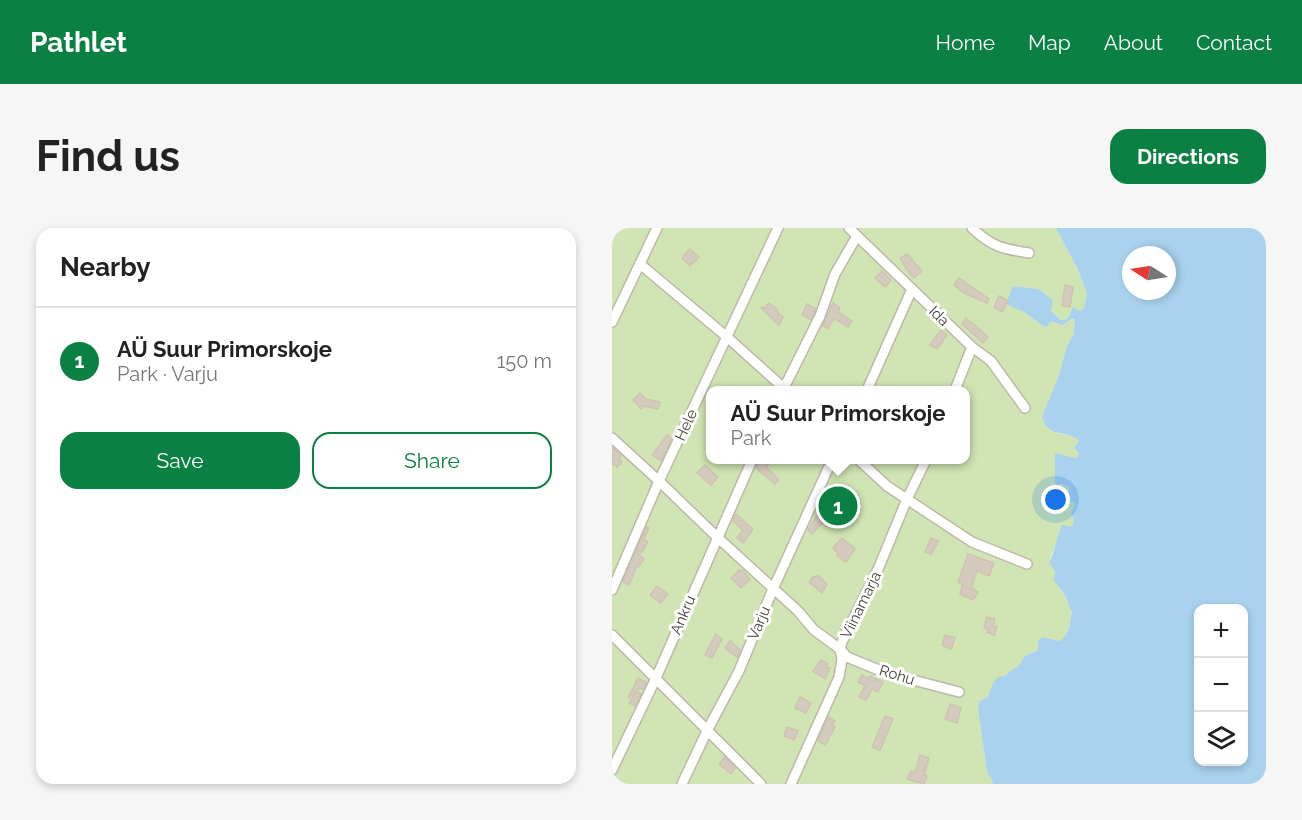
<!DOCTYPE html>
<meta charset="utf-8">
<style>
:root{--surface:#fff;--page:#f6f6f6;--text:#222;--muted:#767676;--line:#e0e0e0;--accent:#0b8043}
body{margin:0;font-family:Raleway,sans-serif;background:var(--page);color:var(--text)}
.controls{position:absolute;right:18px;bottom:18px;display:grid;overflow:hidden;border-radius:12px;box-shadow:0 3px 9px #0003}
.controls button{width:54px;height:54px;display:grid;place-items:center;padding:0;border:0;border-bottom:2px solid var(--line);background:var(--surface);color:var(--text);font:30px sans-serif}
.compass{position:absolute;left:510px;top:18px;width:54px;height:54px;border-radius:50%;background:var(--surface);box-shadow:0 3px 9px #0003;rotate:282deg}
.you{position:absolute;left:444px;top:272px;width:21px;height:21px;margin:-15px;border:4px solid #fff;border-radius:50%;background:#1a73e8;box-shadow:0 0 0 9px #1a73e833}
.badge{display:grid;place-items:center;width:39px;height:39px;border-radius:50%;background:var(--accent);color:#fff;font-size:20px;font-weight:700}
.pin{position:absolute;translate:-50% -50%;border:3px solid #fff;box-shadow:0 2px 6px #0006}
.popup{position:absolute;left:94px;top:158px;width:264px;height:78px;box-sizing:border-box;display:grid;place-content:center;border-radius:12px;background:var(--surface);filter:drop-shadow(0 2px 4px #0005);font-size:20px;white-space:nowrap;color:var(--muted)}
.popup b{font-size:22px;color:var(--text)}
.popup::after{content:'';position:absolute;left:50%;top:100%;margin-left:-12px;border:12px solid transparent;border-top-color:var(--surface)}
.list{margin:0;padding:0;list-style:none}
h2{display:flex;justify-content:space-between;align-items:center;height:78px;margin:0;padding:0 24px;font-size:26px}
h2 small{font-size:20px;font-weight:400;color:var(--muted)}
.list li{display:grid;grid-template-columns:39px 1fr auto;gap:18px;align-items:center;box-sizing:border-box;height:108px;padding:0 24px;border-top:2px solid var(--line)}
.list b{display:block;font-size:22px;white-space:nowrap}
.list p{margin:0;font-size:20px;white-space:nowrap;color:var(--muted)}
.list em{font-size:20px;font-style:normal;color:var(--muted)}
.actions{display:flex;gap:12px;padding:18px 24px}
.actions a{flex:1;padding:14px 0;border:2px solid var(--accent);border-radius:18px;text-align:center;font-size:21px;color:var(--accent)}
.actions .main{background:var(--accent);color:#fff}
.icon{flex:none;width:33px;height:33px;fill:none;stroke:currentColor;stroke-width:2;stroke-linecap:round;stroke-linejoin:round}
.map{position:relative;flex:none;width:654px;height:556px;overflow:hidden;border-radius:18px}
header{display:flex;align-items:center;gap:36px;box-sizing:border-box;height:84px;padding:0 30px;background:var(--accent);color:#fff}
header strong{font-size:28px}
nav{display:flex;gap:33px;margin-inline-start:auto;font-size:21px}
.intro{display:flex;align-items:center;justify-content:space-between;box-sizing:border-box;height:144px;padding:0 36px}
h1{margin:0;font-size:42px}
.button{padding:15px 27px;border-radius:18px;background:var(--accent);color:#fff;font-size:21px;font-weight:700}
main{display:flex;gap:36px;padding:0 36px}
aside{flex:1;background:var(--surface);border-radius:18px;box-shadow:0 3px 9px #0003}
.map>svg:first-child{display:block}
</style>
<header>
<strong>Pathlet</strong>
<nav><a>Home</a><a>Map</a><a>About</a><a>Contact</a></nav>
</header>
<div class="intro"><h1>Find us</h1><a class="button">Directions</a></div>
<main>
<aside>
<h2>Nearby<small></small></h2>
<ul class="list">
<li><span class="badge">1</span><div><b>AÜ Suur Primorskoje</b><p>Park · Varju</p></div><em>150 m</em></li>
</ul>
<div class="actions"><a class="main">Save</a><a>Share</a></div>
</aside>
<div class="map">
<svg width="654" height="556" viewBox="0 0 654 556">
<rect width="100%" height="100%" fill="#f3f0e8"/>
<path fill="#d0e5b3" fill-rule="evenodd" d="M 0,0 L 444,0 L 466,42 L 475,65 L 472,80 L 468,83 L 465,82 C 459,85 457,90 451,93 L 439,83 L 441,72 L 426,61 L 401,58 L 397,68 L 412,84 L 434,100 L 439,92 L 446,96 L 454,95 C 457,92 459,91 463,92 L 461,108 L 455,118 L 446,150 L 430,188 C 434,192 439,201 444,204 C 453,209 459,203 467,213 L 463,221 L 467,225 L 465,229 L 463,230 L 443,225 C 443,235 442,248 446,257 L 450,256 L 457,259 L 459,274 L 462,274 L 463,276 L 462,293 L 459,300 L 448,300 L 445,313 L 437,334 C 440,343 447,340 442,351 C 445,358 451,363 454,369 C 456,375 457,379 460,384 C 457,397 459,404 448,413 L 431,409 L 426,422 L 413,428 L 406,439 L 399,442 L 376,469 L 368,473 L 366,481 L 375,544 L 379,550 L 381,556 L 0,556 ZM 98,162 L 354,162 L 354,232 L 98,232 Z"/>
<path fill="#a8d2ed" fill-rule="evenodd" d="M 444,0 L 654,0 L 654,556 L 381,556 L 379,550 L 375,544 L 366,481 L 368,473 L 376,469 L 381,455 L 386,449 L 393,448 L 399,442 L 406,439 L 413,428 L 426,422 L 427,412 L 431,409 L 448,413 C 459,404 457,397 460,384 C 457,379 456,375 454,369 C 451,363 445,358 441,351 C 447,340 440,343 437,334 C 444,323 444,308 450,297 L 459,299 L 462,293 L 459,285 L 463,276 L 462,274 L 459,274 L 454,278 L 451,278 L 450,274 L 457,263 L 457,259 L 450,256 L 446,257 L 443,255 L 443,225 L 463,230 L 465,229 L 467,225 L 462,220 L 467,213 C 458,203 442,208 434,198 C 433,197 430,189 430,188 L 446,150 L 455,118 L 461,108 L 463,92 L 460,91 L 450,97 L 439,93 L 434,100 L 412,84 L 394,76 L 401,58 L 426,61 L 441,72 L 439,83 L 449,92 C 458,93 458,85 461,79 L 468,83 L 472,80 L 475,65 L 466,42 ZM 519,27 L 555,27 L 555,63 L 519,63 ZM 586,380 L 632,380 L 632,534 L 586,534 Z"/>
<g fill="#d4cbbe" stroke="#cfc3b2" stroke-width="1.5">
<polygon points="78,21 87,29 78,38 70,30"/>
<polygon points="295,26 310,43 302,50 295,42 288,30"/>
<polygon points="270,43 279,52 273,59 263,50"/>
<polygon points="347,50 377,71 375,75 352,65 342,57"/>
<polygon points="453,57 461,59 458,79 450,78"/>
<polygon points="387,68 396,73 390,84 382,79"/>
<polygon points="157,75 165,81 164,83 167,84 166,86 171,89 167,97 149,80 150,79 153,80"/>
<polygon points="221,75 228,80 226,84 240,93 236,99 222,90 216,101 211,98"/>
<polygon points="195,76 204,81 199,92 190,87"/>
<polygon points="354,90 376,109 371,115 350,96"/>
<polygon points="329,102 335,107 325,121 318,117"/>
<polygon points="28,165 34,171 48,174 46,181 32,178 29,181 21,172"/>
<polygon points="55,207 60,210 49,233 40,227"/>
<polygon points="0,219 9,228 7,230 10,234 5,239 2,235 0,237"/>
<polygon points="147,231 161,231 154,239 167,252 163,256 144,240"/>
<polygon points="93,237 106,249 99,257 85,245"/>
<polygon points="124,286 141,301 131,315 125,310 131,302 121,293"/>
<polygon points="205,287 213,292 200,306 196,302"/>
<polygon points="35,299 37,300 32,312 36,314 29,325 24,322"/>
<polygon points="230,310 243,321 234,334 225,327 226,325 221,320"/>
<polygon points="319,310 327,313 319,326 313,324"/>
<polygon points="24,324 32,331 26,339 25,338 17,357 11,354"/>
<polygon points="356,326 382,335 377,348 365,343 359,360 366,364 361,372 348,366 351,357 346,354"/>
<polygon points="127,342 128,343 130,342 138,351 129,360 119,350"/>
<polygon points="206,347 215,356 210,365 197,354 202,348 204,349"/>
<polygon points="45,358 56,366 49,375 38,367"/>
<polygon points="375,389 383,391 381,398 385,399 382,407 375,404 376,401 372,399"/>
<polygon points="104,406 110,411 100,430 93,427"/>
<polygon points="333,407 343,410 339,421 330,417"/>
<polygon points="118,413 128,422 125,429 113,420"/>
<polygon points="209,432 216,436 214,439 218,440 213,451 201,443"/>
<polygon points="250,447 257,451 258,448 264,451 263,454 265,451 271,454 266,464 260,461 254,472 247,469 253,458 246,454"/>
<polygon points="26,450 34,454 31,462 28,460 24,464 29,466 23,478 17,475 23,465 16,470"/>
<polygon points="188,469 199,475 194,485 183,480"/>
<polygon points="338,476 349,480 345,495 333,491"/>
<polygon points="273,488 281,491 268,522 260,519"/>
<polygon points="216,489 223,493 220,498 223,499 213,517 206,513"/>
<polygon points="175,499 186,503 182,512 172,508"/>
<polygon points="308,527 317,530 312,547 315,548 312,556 295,551 299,543 303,545"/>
<polygon points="113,529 123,540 119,546 107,536"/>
</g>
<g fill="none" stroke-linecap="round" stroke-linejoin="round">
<g stroke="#beb7ab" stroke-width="12">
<g id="minor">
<polyline points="237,0 360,119 379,133 413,180"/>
<path d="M 360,0 C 380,19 391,21 417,25"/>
<polyline points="28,36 115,109 174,162"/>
<polyline points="0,94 45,0"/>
<polyline points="171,162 208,88 223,46 245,8"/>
<polyline points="255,162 300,61"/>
<polyline points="343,162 360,119"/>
<polyline points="0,210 47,253 105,309 186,383 202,402 228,421 235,429 274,445 347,464"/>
<polyline points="247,232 275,258 360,314 415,336"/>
<polyline points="0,362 47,253 166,0"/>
<polyline points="0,407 149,556"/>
<polyline points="0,542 44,450 140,232"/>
<polyline points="70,556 96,501 127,443 161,361 220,232"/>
<polyline points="179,556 227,449 230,431 228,421 230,414 267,339 295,271 314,232"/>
</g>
</g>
<use href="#minor" stroke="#fff" stroke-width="9"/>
</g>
<g text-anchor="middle" stroke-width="6" stroke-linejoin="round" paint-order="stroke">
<g font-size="15" fill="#464037" stroke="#fff">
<text transform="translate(327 88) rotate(44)" y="5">Ida</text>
<text transform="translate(74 197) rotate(-65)" y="5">Hele</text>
<text transform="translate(249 377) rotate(-64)" y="5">Viinamarja</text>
<text transform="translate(71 387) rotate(-67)" y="5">Ankru</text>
<text transform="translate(147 395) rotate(-67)" y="5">Varju</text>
<text transform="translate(285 447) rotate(17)" y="5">Rohu</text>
</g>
</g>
</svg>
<div class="controls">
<button>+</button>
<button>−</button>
<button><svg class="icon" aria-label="layers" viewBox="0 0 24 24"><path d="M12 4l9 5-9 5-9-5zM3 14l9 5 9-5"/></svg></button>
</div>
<svg class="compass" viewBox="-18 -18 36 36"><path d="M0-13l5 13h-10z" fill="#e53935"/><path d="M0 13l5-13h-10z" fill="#767676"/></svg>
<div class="you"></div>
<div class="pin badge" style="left:226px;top:278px">1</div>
<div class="popup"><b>AÜ Suur Primorskoje</b>Park</div>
</div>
</main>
